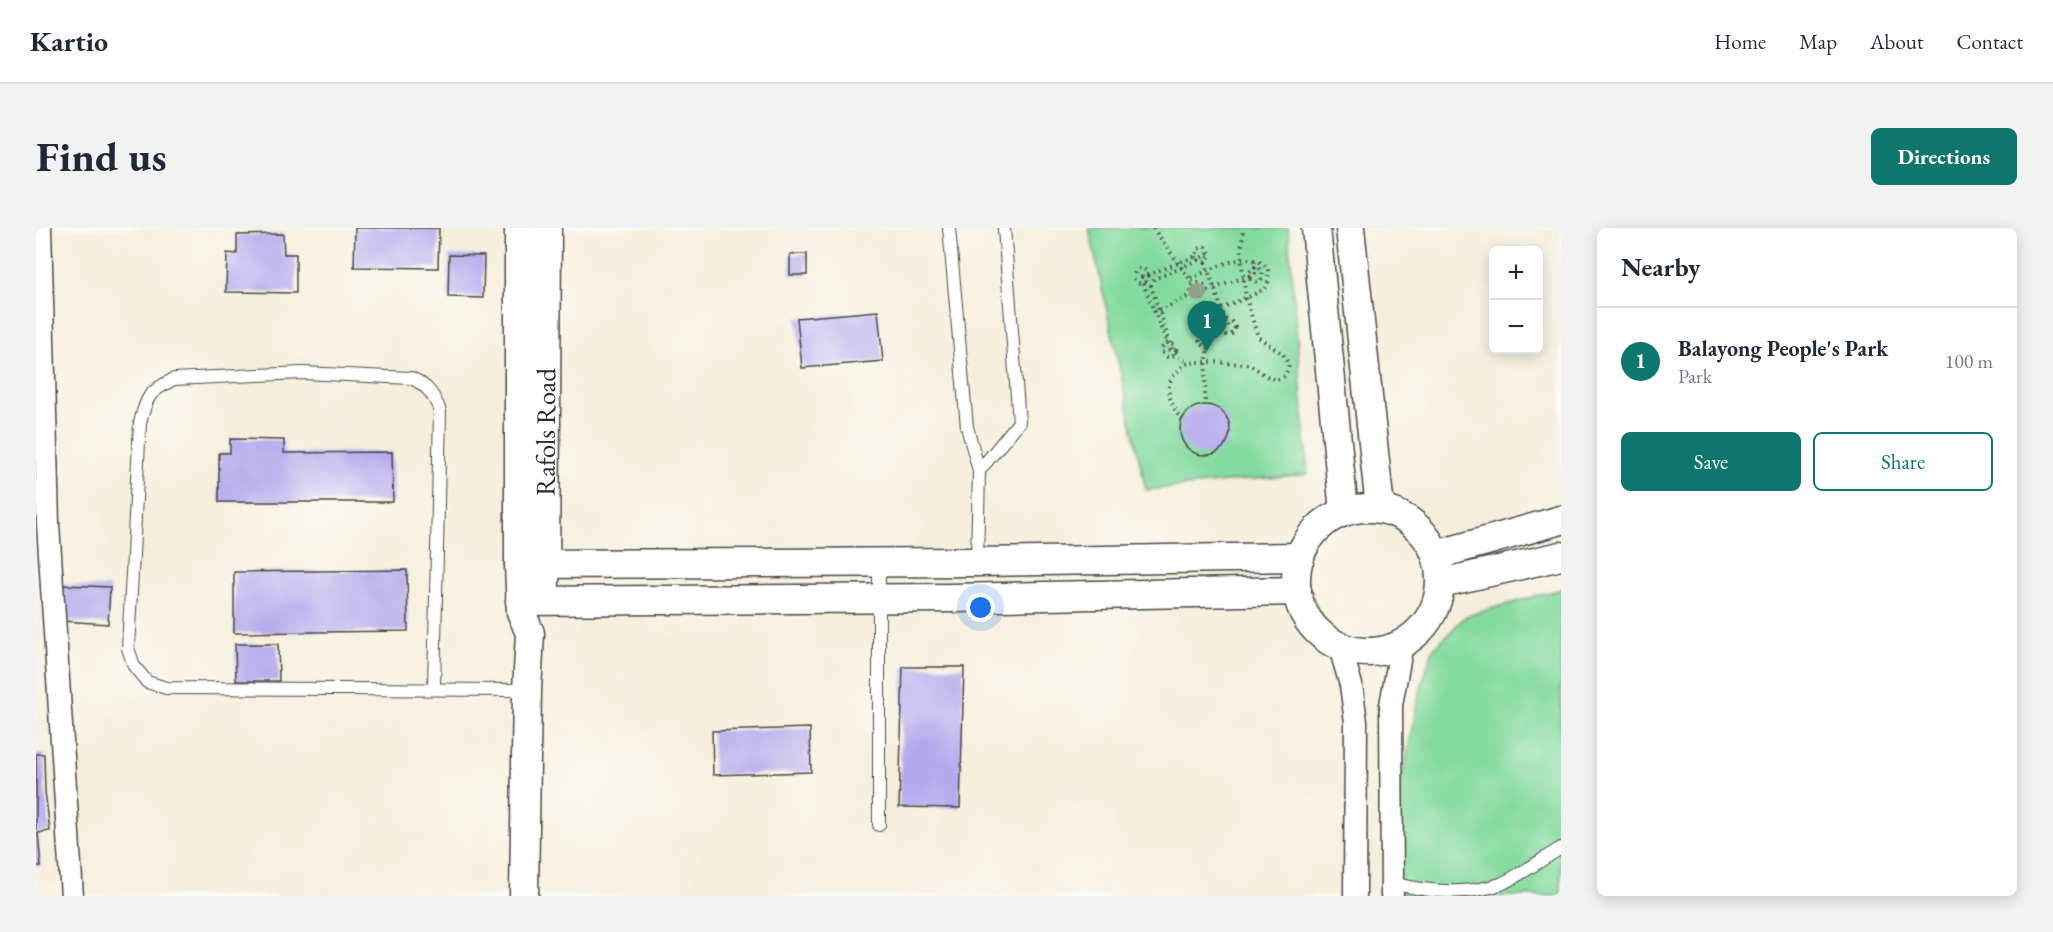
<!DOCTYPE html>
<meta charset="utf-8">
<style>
:root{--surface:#fff;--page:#f2f2f3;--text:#1f2937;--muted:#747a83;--line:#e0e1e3;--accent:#0f766e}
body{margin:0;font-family:"EB Garamond",serif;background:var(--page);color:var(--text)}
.controls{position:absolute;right:18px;top:18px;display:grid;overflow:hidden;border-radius:9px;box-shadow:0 3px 15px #0003}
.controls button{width:54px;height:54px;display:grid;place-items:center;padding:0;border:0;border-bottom:2px solid var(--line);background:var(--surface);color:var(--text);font:30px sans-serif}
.you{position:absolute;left:945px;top:380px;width:21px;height:21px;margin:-15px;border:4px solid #fff;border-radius:50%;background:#1a73e8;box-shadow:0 0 0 9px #1a73e833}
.badge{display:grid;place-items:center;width:39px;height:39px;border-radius:50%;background:var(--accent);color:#fff;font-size:20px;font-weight:700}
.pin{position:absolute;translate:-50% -50px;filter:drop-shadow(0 2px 3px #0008)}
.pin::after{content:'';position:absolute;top:32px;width:21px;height:18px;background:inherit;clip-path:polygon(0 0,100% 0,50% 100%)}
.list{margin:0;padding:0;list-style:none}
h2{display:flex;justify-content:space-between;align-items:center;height:78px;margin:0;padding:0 24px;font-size:26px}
h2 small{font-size:20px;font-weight:400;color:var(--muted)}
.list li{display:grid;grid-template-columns:39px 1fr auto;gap:18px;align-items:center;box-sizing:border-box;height:108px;padding:0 24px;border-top:2px solid var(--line)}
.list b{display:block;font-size:22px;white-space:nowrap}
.list p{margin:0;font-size:20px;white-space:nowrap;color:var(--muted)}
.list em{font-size:20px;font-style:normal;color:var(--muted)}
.actions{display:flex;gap:12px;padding:18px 24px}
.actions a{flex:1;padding:14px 0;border:2px solid var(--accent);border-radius:9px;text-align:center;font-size:21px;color:var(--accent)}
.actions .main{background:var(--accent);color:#fff}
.map{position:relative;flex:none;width:1525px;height:668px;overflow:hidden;border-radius:9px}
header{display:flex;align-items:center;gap:36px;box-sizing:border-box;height:84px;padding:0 30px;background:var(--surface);border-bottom:2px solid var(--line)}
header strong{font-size:28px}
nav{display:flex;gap:33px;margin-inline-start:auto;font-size:21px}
.intro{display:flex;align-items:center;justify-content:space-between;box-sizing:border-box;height:144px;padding:0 36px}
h1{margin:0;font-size:42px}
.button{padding:15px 27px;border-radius:9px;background:var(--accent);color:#fff;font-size:21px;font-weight:700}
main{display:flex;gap:36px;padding:0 36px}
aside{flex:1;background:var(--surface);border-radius:9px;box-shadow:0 3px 15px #0003}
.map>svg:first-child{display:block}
</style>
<header>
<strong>Kartio</strong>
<nav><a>Home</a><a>Map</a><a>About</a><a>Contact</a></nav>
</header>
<div class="intro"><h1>Find us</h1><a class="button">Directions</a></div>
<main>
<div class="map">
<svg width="1525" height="668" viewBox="0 0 1525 668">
<rect width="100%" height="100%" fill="#fdfcf7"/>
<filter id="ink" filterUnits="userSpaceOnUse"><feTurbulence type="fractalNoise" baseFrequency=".0167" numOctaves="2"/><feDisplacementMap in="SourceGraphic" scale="12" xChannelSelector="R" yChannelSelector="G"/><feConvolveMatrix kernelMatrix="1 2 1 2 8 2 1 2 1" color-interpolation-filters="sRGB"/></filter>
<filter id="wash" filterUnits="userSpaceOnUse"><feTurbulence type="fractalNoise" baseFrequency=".008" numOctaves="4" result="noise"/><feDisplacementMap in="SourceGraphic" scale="24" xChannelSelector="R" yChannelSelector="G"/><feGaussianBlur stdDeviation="1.35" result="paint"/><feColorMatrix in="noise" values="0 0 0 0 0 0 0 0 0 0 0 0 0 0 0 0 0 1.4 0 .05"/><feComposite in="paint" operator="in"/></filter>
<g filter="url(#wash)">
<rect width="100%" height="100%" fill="#f5eeda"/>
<g fill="#83da9e" stroke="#578264" stroke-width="1.5">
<polygon points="1053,0 1252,0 1272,246 1110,262"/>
<polygon points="1525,361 1525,668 1366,668 1362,569 1383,466 1397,421 1430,388"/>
</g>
<g id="blocks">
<g fill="#b3a8ec">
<polygon points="319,0 403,0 402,40 318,39"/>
<polygon points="247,6 248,26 260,26 260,65 190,64 191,25 201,26 201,7"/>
<rect x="754" y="26" width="17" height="21"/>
<polygon points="413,27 448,28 447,70 412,69"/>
<polygon points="842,83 847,133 766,140 761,90"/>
<circle cx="1169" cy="202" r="25"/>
<polygon points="194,211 248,212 248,225 356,224 357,274 183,274 183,225 194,225"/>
<polygon points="371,342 372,403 198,405 198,344"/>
<polygon points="27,357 74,359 72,396 26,393"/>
<polygon points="199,416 242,416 243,453 200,453"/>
<polygon points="867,439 928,439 924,580 863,579"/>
<polygon points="774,500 775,544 677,547 676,503"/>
<polygon points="0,526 8,526 9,563 14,603 2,605 5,638 0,638"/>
</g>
</g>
</g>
<g filter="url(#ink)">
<use href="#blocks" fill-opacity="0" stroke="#494845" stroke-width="1.5"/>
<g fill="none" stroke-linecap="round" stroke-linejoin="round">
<g stroke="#494845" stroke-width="14">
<g id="service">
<polyline points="913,0 931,199 943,243 941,334"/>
<polyline points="943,243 983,194 968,0"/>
<path d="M 398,461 L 404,183 C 398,167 391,157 375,150 L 267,145 L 138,151 C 113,164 111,167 104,195 L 92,420 L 98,438 L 111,454 L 130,460 L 491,462"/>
<polyline points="843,597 843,334"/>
<path d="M 1356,655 C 1392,664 1429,668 1465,656 C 1486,646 1505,632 1525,620"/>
</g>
</g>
<g stroke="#494845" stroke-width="25">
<g id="minor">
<polyline points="4,0 12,296 36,668"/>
<polyline points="1304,419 1315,457 1320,494 1319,668"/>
<polyline points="1356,668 1355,477 1366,416"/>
</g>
</g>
<g stroke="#494845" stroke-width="31">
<g id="tertiary">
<polyline points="483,0 483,336 485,384 494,405 491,462 488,668"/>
<polyline points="1280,0 1308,284"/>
<polyline points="1314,0 1344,280"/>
<circle cx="1332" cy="352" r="72"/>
<polyline points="1400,327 1525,292"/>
<polyline points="483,336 941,334 1264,329"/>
<polyline points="1405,355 1525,328"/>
<path id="s1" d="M 509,356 L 511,0"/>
<polyline points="484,373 917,370 1261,363"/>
</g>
</g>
<g stroke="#494845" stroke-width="4" stroke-dasharray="1.5 4.5" stroke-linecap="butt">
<polyline points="1107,0 1111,0"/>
<polyline points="1117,0 1158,57"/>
<polyline points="1112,47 1106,49 1115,58 1136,121 1142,129 1152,134"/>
<polyline points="1213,48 1219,45 1220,33"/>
<path d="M 1155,50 C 1176,42 1214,18 1232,41 L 1232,54 L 1228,61 C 1206,75 1157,83 1164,115 L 1173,121"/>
<circle cx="1163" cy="63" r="8"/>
<polyline points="1107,55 1131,115"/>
<polyline points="1115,58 1118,51 1147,39 1174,25"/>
<path d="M 1167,71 C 1181,100 1173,107 1170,137 C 1169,150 1169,163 1169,176"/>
<polyline points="1123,83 1155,67"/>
<polyline points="1176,104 1192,100 1190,93"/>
<polyline points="1126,124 1136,121"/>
<path d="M 1146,192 C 1134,176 1125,157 1143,142 C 1146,139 1150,135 1155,135 C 1173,132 1194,136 1212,136 C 1223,141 1228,149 1240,152 L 1249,148 L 1253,137 L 1247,126 L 1222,109 L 1210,70 L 1205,30 L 1207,0"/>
</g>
<use href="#service" stroke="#fff" stroke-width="12"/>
<use href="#minor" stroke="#fff" stroke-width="22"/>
<use href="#tertiary" stroke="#fff" stroke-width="28"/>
<g stroke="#494845" stroke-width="4" stroke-dasharray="1.5 4.5" stroke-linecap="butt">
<polyline points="1169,34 1190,93"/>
<circle cx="1105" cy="48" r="7"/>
<polyline points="1112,47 1160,28 1162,21 1169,19 1174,25 1172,32 1169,34 1161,32 1160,28"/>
<polyline points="1178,60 1213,48 1213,44 1218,39 1222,39 1227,44 1225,52 1221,54 1214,51 1213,48"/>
<circle cx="1192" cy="100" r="7"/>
<circle cx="1133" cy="122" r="7"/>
</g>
</g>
<circle fill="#94a08d" cx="1163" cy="65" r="9"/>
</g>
<g text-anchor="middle" stroke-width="6" stroke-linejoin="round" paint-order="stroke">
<g font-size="27" fill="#2b2b2b" stroke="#fdfcf7">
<text dy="9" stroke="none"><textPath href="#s1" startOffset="152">Rafols Road</textPath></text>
</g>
</g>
</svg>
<div class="controls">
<button>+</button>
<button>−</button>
</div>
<div class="you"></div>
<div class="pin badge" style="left:1171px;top:123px">1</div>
</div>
<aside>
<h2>Nearby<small></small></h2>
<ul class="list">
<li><span class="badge">1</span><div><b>Balayong People's Park</b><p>Park</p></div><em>100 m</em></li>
</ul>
<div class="actions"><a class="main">Save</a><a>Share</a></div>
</aside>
</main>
